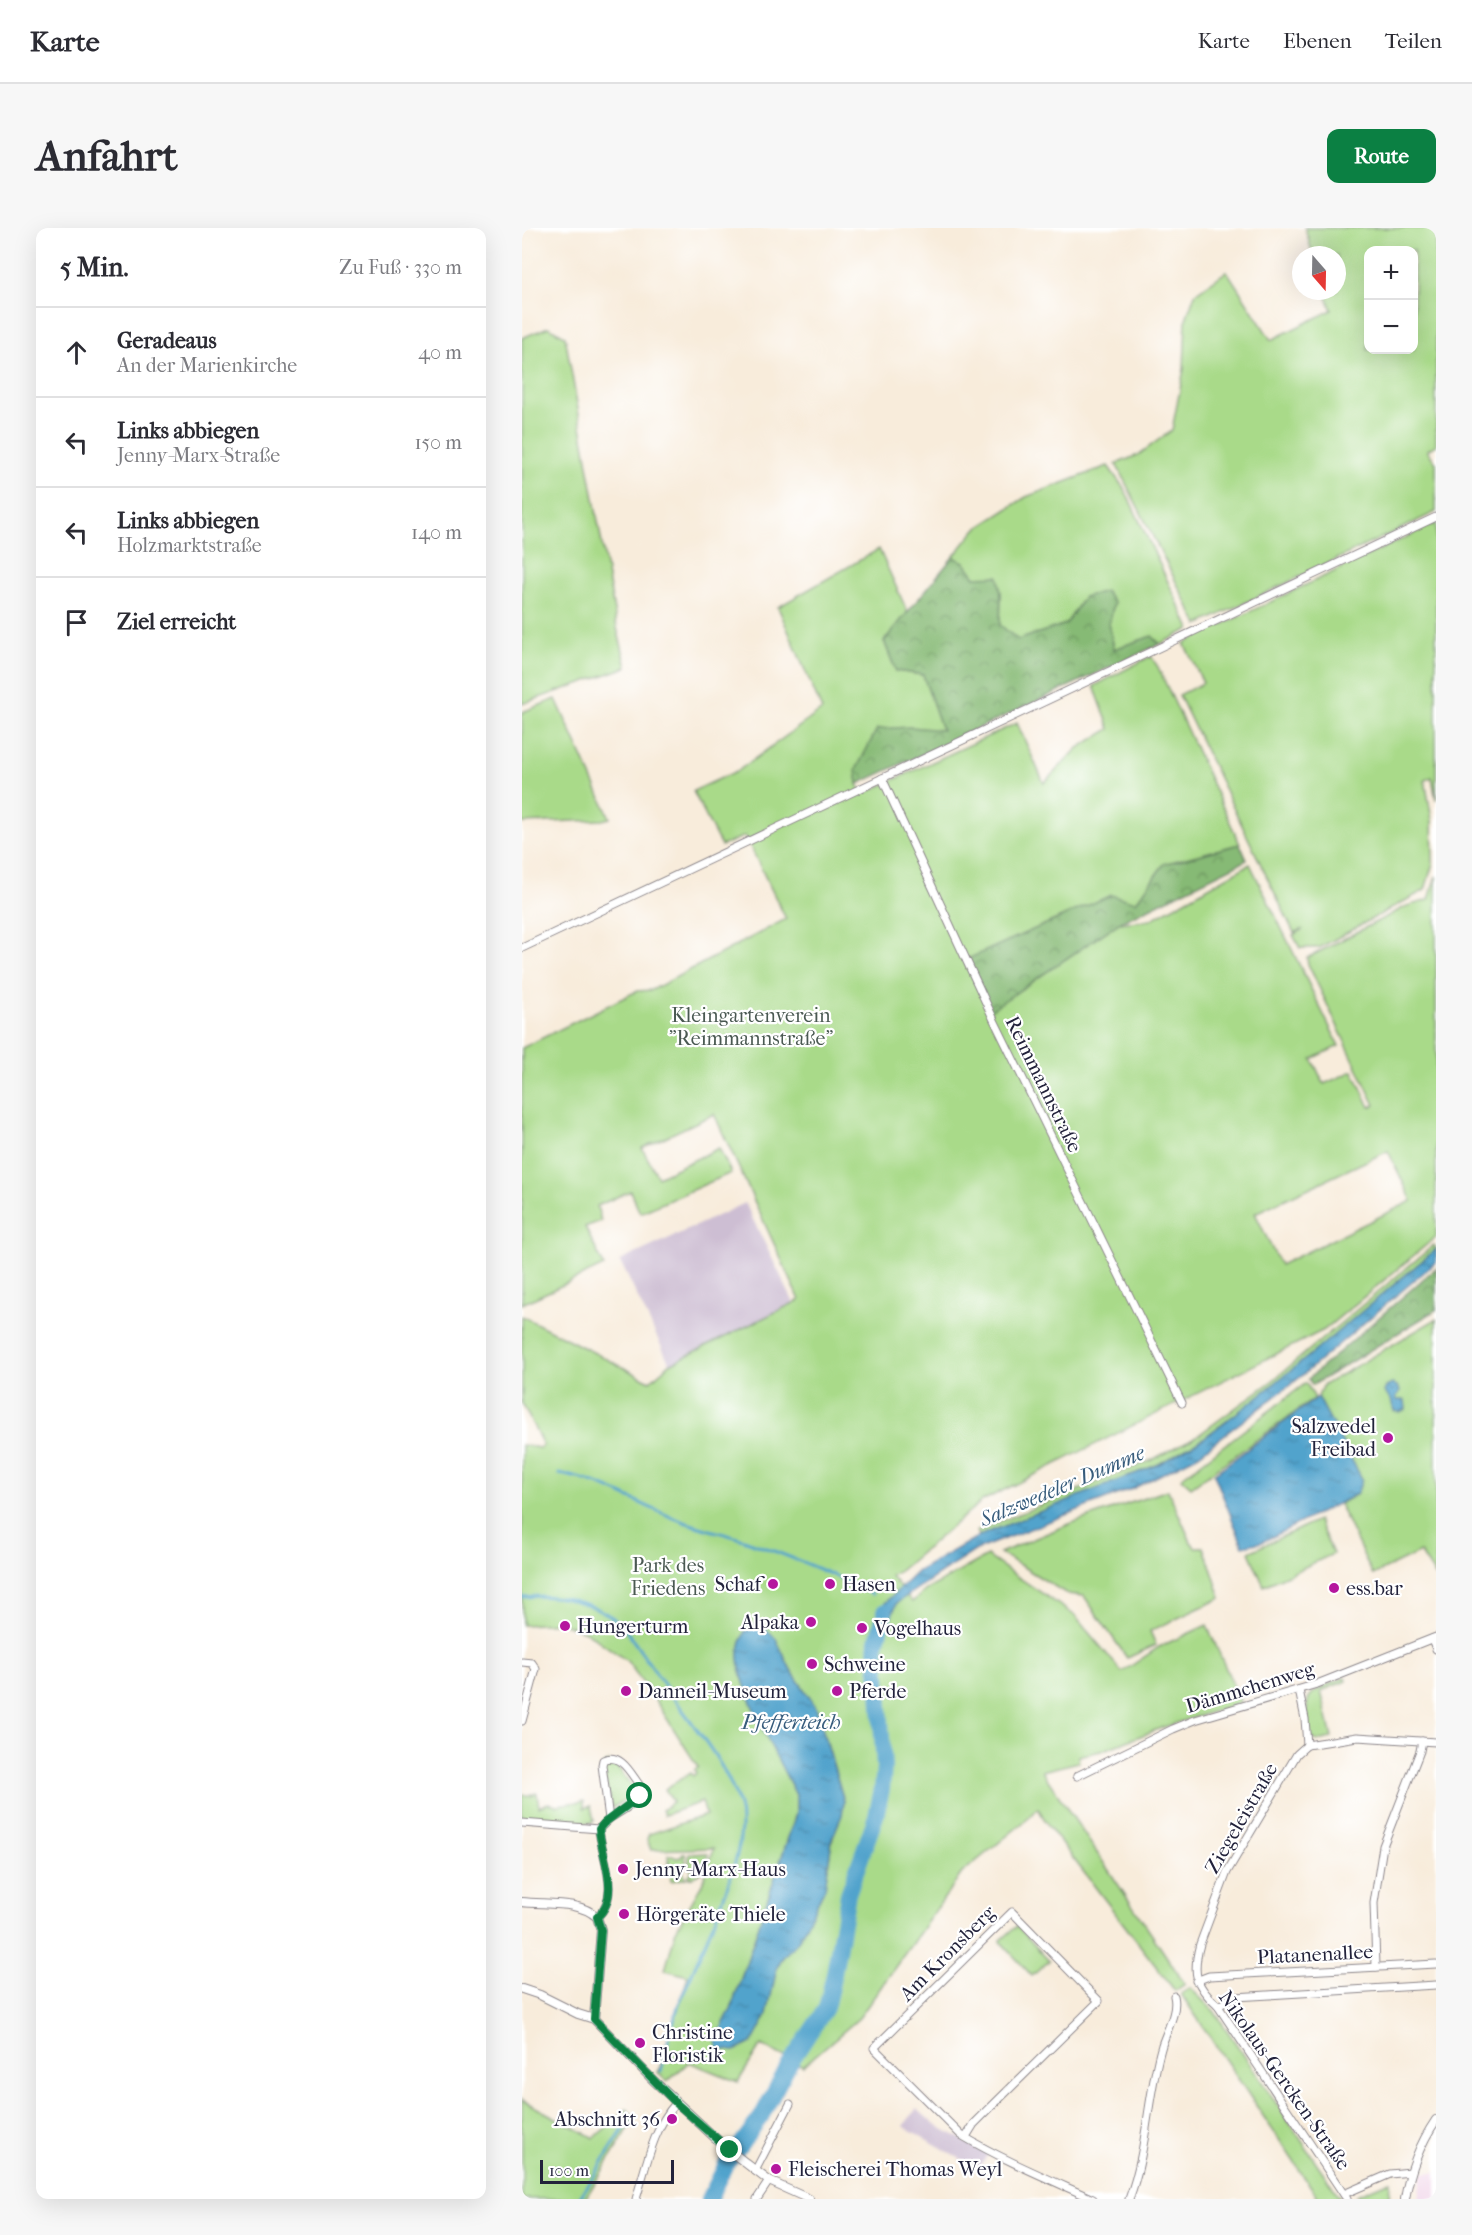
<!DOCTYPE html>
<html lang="de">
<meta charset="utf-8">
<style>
:root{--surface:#fff;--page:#f7f7f7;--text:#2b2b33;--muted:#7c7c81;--line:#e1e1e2;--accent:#0b8043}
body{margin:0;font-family:"IM FELL French Canon",serif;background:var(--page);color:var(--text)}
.controls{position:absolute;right:18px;top:18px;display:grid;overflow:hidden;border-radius:12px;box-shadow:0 6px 24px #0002}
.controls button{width:54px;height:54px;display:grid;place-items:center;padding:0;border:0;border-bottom:2px solid var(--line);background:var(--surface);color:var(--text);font:30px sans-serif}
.compass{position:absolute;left:770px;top:18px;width:54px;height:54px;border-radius:50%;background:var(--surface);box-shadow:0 6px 24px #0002;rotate:160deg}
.scale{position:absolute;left:18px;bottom:15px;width:134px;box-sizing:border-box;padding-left:6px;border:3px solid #22223b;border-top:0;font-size:16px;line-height:21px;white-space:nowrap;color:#22223b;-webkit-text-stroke:4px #fff;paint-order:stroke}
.stop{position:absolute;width:18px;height:18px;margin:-14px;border:4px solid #0b8043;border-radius:50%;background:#fff}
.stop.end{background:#0b8043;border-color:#fff;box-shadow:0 2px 6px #0008}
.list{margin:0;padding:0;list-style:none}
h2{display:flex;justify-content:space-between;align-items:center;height:78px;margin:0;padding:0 24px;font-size:26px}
h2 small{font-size:20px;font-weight:400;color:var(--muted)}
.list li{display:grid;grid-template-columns:39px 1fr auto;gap:18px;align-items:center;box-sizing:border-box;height:90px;padding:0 24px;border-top:2px solid var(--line)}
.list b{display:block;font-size:22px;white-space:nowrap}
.list p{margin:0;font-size:20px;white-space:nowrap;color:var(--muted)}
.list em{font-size:20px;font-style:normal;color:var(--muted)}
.icon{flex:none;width:33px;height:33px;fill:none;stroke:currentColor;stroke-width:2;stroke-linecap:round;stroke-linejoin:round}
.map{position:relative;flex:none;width:914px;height:1971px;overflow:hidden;border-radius:12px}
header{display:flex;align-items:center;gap:36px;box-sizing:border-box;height:84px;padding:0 30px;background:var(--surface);border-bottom:2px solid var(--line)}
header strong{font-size:28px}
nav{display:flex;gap:33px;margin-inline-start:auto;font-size:21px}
.intro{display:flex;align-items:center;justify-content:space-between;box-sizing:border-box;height:144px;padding:0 36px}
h1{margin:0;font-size:42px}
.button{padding:15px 27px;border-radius:12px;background:var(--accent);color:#fff;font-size:21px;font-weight:700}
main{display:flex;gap:36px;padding:0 36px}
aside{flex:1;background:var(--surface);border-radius:12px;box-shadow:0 6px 24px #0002}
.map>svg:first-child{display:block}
</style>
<header>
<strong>Karte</strong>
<nav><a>Karte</a><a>Ebenen</a><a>Teilen</a></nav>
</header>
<div class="intro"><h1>Anfahrt</h1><a class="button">Route</a></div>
<main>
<aside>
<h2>5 Min.<small>Zu Fuß · 330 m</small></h2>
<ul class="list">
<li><svg class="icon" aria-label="ahead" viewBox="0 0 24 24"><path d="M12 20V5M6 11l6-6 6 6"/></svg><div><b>Geradeaus</b><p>An der Marienkirche</p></div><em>40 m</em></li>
<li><svg class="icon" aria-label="left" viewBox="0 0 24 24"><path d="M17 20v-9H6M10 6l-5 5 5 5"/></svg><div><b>Links abbiegen</b><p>Jenny-Marx-Straße</p></div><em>150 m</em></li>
<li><svg class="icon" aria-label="left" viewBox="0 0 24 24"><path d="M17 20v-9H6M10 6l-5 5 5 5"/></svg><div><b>Links abbiegen</b><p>Holzmarktstraße</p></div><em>140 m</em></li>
<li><svg class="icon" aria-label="arrive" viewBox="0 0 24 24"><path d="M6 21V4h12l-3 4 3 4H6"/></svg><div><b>Ziel erreicht</b></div></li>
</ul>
</aside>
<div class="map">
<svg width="914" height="1971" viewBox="0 0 914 1971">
<defs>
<pattern id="forest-crowns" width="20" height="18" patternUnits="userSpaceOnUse" patternTransform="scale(1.5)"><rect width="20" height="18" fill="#86ba75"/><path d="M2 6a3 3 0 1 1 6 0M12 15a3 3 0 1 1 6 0" fill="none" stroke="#6d9761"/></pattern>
<pattern id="water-ripples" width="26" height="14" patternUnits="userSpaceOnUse" patternTransform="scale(1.5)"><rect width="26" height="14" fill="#51a3cc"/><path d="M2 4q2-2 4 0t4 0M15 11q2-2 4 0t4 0" fill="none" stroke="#4384a7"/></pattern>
</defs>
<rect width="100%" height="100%" fill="#fff"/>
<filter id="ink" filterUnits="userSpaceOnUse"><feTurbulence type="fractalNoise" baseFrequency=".0167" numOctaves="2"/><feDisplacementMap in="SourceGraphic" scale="12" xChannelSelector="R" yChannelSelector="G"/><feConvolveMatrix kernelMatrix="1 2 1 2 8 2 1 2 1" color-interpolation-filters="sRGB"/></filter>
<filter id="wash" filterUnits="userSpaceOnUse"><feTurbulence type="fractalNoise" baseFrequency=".008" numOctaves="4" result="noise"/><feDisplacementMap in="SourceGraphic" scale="24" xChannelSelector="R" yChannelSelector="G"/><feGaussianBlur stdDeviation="1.35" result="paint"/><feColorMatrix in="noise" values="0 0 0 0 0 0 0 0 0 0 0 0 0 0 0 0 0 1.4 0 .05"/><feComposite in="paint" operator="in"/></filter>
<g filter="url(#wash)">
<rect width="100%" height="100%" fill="#f8ecdb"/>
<polygon fill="#efd0e7" points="914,1944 914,1971 896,1971 900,1945"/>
<g fill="#cdbed3">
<polygon points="223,975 272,1075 148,1136 98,1033"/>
<polygon points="395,1881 412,1896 466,1926 457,1941 381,1898"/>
</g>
<g fill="#a9da89" stroke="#667e62" stroke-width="1.5" fill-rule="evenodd">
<path d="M 783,0 L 914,0 L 914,217 L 905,222 L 914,235 L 914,284 L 676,397 L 594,236 L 616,227 L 650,202 L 662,141 L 664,91 L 673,66 L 705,43 L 749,112 L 810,82 L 802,63 L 815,63 L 815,27 L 791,27 ZM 846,22 L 892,22 L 892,122 L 846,122 Z"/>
<polygon points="26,99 43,108 95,400 105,439 0,476 0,110"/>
<polygon points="586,238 603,262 668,401 638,416 630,408 592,421 587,396 592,375 562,369 544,396 496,412 478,397 479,365 453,349 442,334 431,329 454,301 504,269"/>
<polygon points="914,295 914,572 910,549 903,552 910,592 911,635 903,662 797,720 778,720 771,707 781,701 772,705 657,467 681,455 662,415"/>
<path d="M 357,321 L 386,385 L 362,413 L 374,443 L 401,447 L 421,503 L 336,556 L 341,566 L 495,495 L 522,555 L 556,520 L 588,501 L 572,458 L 629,428 L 636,439 L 718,616 L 642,636 L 614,674 L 466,783 L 597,695 L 628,692 L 728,636 L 817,818 L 790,831 L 802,856 L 831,843 L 848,879 L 853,877 L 786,736 L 785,730 L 885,678 L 907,672 L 914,648 L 914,1009 L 802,1102 L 460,1273 L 379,1342 L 369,1348 L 390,1374 L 404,1362 L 465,1328 L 552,1387 L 600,1444 L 637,1419 L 685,1397 L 719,1475 L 642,1499 L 579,1523 L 556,1528 L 557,1534 L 520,1543 L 663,1756 L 653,1763 L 527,1599 L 516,1580 L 508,1589 L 440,1645 L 337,1790 L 281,1838 L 239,1817 L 216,1854 L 167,1834 L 145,1854 L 136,1845 L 166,1748 L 143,1742 L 154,1702 L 180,1656 L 192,1620 L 129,1622 L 125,1611 L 127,1606 L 184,1587 L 180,1574 L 142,1587 L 140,1582 L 151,1574 L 143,1561 L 168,1545 L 171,1548 L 174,1545 L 172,1542 L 176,1539 L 128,1464 L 105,1433 L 64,1404 L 41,1395 L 0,1397 L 0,1217 L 17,1220 L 21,1217 L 0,1175 L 0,1088 L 128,1153 L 148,1136 L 278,1072 L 192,886 L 120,920 L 136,949 L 197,920 L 209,945 L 118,985 L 108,963 L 75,978 L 79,993 L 63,999 L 82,1038 L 0,1076 L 0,820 L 115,763 L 130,762 L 264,691 L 223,608 L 199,618 L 171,563 L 217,542 L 300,482 L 256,379 ZM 866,923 L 890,973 L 758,1037 L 733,985 ZM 254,1411 L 269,1442 L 294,1479 L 322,1573 C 319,1588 313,1600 310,1614 C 306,1633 306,1653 298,1670 L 255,1739 L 194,1811 L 209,1781 L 274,1586 L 274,1567 L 242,1503 L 220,1449 Z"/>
<polygon points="34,471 88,590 80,592 0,595 0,484"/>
<polygon points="912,1017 914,1021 793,1123 728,1175 680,1211 637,1236 457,1308 455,1303 628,1233 675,1208 750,1153"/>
<polygon points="914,1091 914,1349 898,1324 851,1347 817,1276 835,1266 840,1251 796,1169 800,1158"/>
<polygon points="784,1155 793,1170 669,1259 659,1250"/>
<polygon points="646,1262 669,1314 673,1319 682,1319 699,1370 628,1403 634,1417 605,1430 562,1368 545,1366 478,1325 550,1295"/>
<polygon points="796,1292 811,1326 742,1358 727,1324"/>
<path d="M 823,1449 L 824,1453 L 799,1463 L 810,1510 L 795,1513 L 788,1509 C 782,1463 781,1468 823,1449 Z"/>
<polygon points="87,1534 94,1537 113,1562 108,1569 90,1580 80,1540 82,1536"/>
<polygon points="15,1565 17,1579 26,1575 35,1577 62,1573 62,1580 69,1578 72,1593 68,1595 0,1590 0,1567 5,1568 9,1566 10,1568 11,1566"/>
<path d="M 186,1625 C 185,1638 181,1648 167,1650 L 167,1647 L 170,1644 L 167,1638 L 167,1626 Z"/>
<polygon points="161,1626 163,1626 164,1637 160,1643 164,1650 149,1653 146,1627 151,1627 154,1630 159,1629"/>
<polygon points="495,1698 527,1733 510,1748 478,1713"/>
<polygon points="668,1760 692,1783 819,1971 797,1971 659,1766"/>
<polygon points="0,1872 72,1910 105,1881 113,1890 63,1971 0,1971"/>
<polygon points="868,1953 867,1971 837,1971 834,1967"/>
</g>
<g fill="url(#forest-crowns)" stroke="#546e58" stroke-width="1.5">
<polygon points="431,329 442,334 453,349 476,348 479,365 478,397 496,412 544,396 562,369 583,363 592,375 587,396 592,421 630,408 638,416 336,556 334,542 355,501 389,499 420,502 401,447 374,443 362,413"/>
<polygon points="718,616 725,632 597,695 467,783 443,732 589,667 614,674 642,636"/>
<polygon points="914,1040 914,1082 791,1157 786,1151"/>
</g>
<g fill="url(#water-ripples)" stroke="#3a6284" stroke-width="1.5">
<polygon points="914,1021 914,1034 776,1151 673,1229 610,1261 454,1322 396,1360 375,1375 365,1399 354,1404 362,1376 396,1343 457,1308 637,1236 680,1211 728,1175 793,1123"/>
<polygon points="870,1156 875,1158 878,1163 874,1169 875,1172 883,1172 884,1181 878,1184 872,1183 869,1172 862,1164 864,1159"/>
<polygon points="796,1169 840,1251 835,1266 740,1314 721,1318 692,1246"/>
<path d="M 235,1396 L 244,1401 L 254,1411 L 269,1442 L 294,1479 L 322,1573 L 320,1587 L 310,1611 L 303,1660 L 276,1713 L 261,1729 L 255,1739 L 245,1787 L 230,1815 L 212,1823 L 196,1821 L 194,1811 L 209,1781 L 274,1586 L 274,1567 C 258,1534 213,1457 217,1422 C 218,1415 222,1407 224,1400 Z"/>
</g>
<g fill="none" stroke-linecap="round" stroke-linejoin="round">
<g stroke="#51a3cc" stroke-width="3">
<path d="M 37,1246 C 83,1253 115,1276 157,1292 C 177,1300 198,1304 219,1311 C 264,1327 308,1344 350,1366"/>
<path d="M 0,1369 C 36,1366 73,1373 100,1397 C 119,1423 137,1450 156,1476 C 179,1507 206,1540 217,1578 C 230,1625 178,1722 160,1769 C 150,1792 145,1819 139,1843"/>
<polyline points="57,1971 110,1888"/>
</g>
<polyline stroke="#51a3cc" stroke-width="16" points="187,1971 204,1936 239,1889 266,1838 304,1780 312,1746 326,1666 354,1588 360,1561 362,1539 354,1417 363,1383"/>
</g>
</g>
<g filter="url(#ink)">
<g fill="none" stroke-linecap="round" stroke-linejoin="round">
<g stroke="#8d878b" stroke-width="9">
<g id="minor">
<polyline points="360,550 472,792 660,1175"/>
<polyline points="0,720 914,289"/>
<polyline points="910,1411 914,1421"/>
<polyline points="0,1434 10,1435 14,1441 0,1493"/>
<polyline points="777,1462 783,1491 785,1517"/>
<path d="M 785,1517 L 775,1526 L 705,1644 L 678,1716 C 670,1745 673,1758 696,1778 L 825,1971"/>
<polyline points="785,1517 835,1509 914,1514"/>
<polyline points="555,1548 651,1501 673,1492 795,1456 914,1409"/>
<polyline points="0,1595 77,1601"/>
<path d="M 77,1601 L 87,1591 L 80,1537 L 81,1532 C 99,1524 109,1546 118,1558 C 121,1574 98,1583 87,1591"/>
<path d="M 75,1689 C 100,1667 79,1628 77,1601"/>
<polyline points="854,1739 852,1675 861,1618 898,1523 900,1513"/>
<polyline points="674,1753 687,1748 914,1736"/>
<polyline points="696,1778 713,1769 914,1757"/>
<path d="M 444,1909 L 452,1896 L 466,1882 L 577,1773 L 490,1684 L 352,1820 L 439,1907 C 481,1932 527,1951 571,1971"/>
<polyline points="233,1943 268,1876"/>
<polyline points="822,1966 868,1946 889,1944"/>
<path d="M 114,1971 C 124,1939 131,1900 154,1875"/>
<polyline points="235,1971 247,1953"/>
<path d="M 607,1971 C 626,1921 625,1867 640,1817 C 645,1802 656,1783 652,1768"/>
</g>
</g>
<g stroke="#8d878b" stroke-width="10">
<g id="tertiary">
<path d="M 0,1674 C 23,1677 57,1672 75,1689 L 79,1702 L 72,1791"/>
<polyline points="0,1761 18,1767 56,1786 72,1791 131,1852 203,1919 247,1953 287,1971"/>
<path d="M 883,1971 C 888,1941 897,1917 914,1892"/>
</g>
</g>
<use href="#minor" stroke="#fff" stroke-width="7"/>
<use href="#tertiary" stroke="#fff" stroke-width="8"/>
</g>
</g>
<g fill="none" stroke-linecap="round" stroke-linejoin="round" filter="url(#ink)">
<path stroke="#0b8043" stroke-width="8" d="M 118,1568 L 82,1595 L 77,1601 C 79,1627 100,1667 75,1689 L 79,1702 L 72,1791 L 154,1875 L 208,1922"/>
</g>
<g fill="#b5179e" stroke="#fff" stroke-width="2">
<circle cx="866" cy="1210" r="6"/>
<circle cx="251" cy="1356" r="6"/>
<circle cx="308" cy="1356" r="6"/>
<circle cx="812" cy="1360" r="6"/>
<circle cx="289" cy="1394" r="6"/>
<circle cx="43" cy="1398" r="6"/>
<circle cx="340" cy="1400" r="6"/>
<circle cx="290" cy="1436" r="6"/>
<circle cx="104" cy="1463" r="6"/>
<circle cx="315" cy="1463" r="6"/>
<circle cx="101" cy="1641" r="6"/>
<circle cx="102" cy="1686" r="6"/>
<circle cx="118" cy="1815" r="6"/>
<circle cx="150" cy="1891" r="6"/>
<circle cx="254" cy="1941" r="6"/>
</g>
<g text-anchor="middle" stroke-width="4.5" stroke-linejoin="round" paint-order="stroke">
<g font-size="20" fill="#4a5952" stroke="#fff">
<text x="229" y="794">Kleingartenverein<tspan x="229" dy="23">"Reimmannstraße"</tspan></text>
<text x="146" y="1344">Park des<tspan x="146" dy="23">Friedens</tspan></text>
</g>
<g font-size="20" fill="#22223b" stroke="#fff">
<text transform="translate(522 856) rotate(64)" y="7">Reimmannstraße</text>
<text transform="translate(728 1459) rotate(-17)" y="7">Dämmchenweg</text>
<text transform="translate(719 1590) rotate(-60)" y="7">Ziegeleistraße</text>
<text transform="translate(425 1725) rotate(-45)" y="7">Am Kronsberg</text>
<text transform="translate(793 1726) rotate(-3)" y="7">Platanenallee</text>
<text transform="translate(763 1852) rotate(55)" y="7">Nikolaus-Gercken-Straße</text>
</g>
<g font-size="20" fill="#22223b" stroke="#fff" text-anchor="start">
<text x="854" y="1205" text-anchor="end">Salzwedel<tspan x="854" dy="23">Freibad</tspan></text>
<text x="239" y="1363" text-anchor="end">Schaf</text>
<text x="320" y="1363">Hasen</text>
<text x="824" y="1367">ess.bar</text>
<text x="277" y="1401" text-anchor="end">Alpaka</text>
<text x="55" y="1405">Hungerturm</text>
<text x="352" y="1407">Vogelhaus</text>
<text x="302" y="1443">Schweine</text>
<text x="116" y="1470">Danneil-Museum</text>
<text x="327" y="1470">Pferde</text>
<text x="113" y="1648">Jenny-Marx-Haus</text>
<text x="114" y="1693">Hörgeräte Thiele</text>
<text x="130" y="1811">Christine<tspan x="130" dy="23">Floristik</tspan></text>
<text x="138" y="1898" text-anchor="end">Abschnitt 36</text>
<text x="266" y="1948">Fleischerei Thomas Weyl</text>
</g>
<g font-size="21" font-style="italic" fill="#375c7c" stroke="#fff">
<text transform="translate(540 1258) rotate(-23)" y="7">Salzwedeler Dumme</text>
<text x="269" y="1501">Pfefferteich</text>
</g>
</g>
</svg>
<div class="controls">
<button>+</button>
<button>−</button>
</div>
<svg class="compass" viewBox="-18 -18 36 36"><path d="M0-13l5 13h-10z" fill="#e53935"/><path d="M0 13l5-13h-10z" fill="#7c7c81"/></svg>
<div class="scale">100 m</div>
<div class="stop" style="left:118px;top:1568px"></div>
<div class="stop end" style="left:208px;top:1922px"></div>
</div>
</main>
